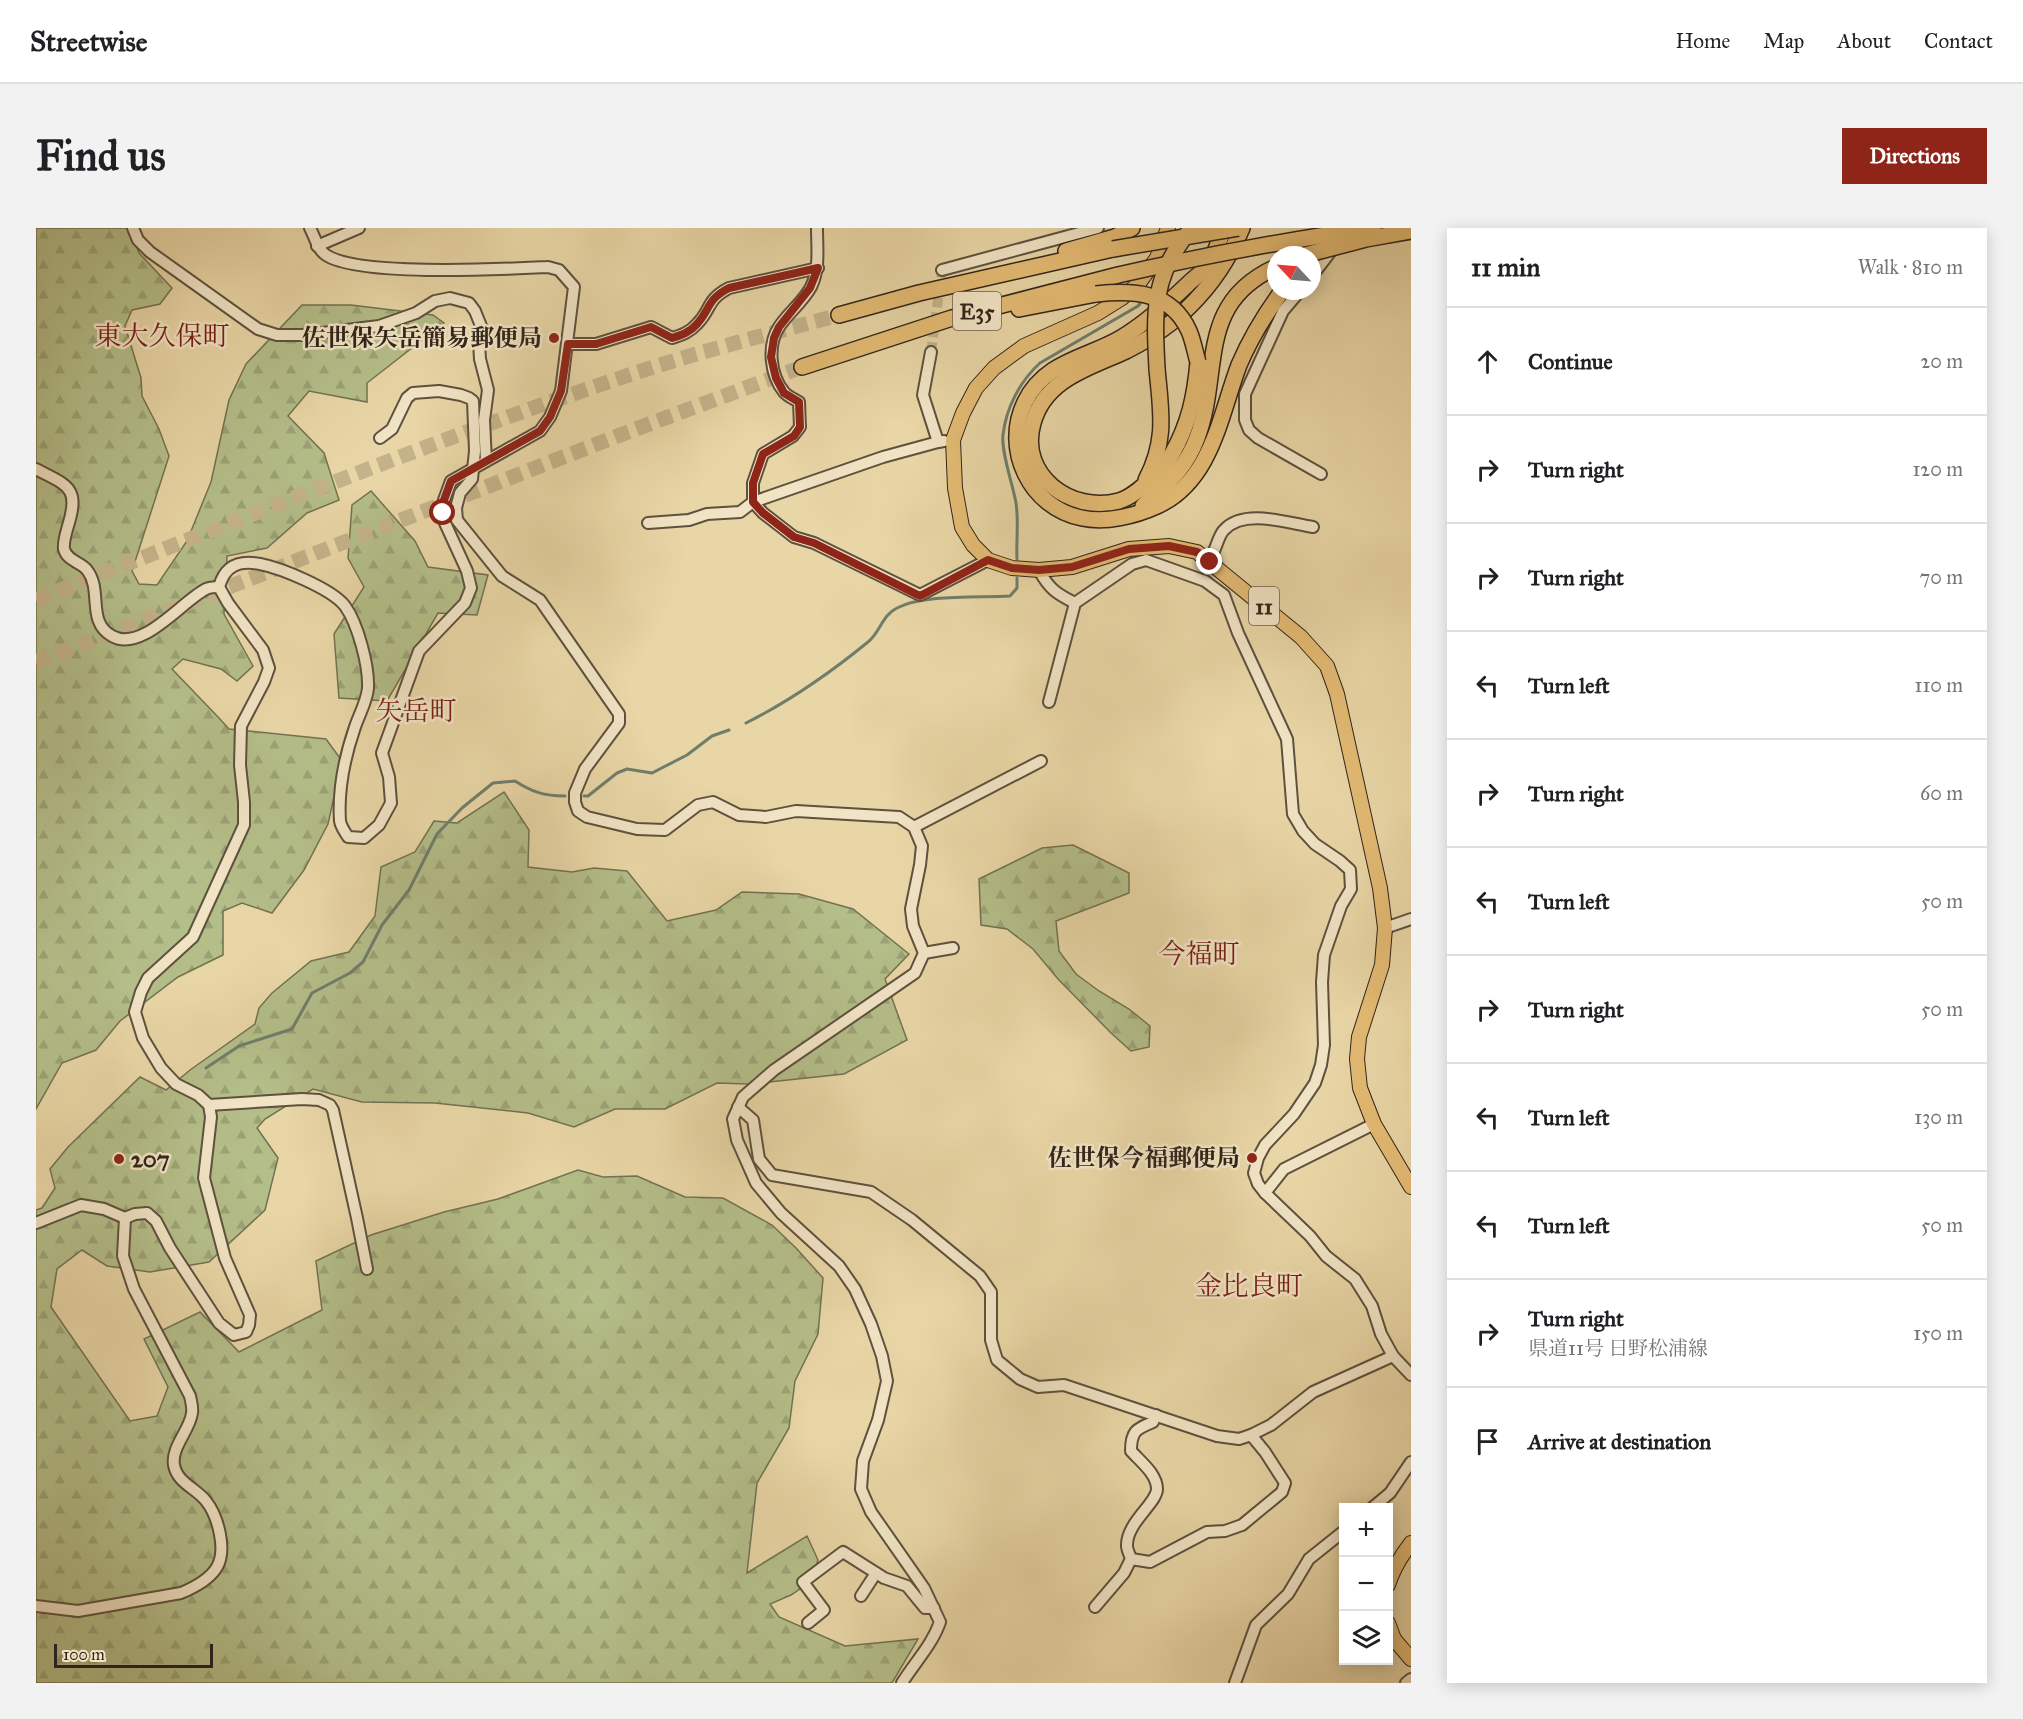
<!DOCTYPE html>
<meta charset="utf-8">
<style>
:root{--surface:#fff;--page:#f2f2f2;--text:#202124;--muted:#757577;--line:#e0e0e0;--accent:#8f2418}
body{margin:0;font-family:"IM FELL Great Primer","Noto Serif JP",serif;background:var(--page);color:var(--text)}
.controls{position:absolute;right:18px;bottom:18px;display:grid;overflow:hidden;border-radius:0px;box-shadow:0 3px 15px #0003}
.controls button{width:54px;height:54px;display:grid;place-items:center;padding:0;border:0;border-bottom:2px solid var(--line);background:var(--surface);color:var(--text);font:30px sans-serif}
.compass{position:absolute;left:1231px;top:18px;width:54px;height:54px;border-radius:50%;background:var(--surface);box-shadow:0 3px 15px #0003;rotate:296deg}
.scale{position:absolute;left:18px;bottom:15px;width:159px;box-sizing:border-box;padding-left:6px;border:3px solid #30251b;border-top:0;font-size:16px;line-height:21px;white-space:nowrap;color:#30251b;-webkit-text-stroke:4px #f1e4c5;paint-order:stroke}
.stop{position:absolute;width:18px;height:18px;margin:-14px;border:4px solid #8f2418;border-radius:50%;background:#fff}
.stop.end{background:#8f2418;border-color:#fff;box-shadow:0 2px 6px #0008}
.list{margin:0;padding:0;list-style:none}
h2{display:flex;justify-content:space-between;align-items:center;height:78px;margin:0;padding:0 24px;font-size:26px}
h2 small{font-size:20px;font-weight:400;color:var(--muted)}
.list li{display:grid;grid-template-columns:39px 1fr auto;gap:18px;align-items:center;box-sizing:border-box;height:108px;padding:0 24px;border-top:2px solid var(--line)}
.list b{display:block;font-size:22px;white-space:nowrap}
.list p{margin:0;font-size:20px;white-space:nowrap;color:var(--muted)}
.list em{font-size:20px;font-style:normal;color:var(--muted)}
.icon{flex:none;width:33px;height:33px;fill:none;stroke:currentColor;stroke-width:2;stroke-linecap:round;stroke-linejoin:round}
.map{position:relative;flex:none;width:1375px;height:1455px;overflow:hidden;border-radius:0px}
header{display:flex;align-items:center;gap:36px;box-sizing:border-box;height:84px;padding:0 30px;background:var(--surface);border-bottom:2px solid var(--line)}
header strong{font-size:28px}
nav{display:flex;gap:33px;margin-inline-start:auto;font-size:21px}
.intro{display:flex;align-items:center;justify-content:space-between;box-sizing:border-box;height:144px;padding:0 36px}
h1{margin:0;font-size:42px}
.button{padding:15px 27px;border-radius:0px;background:var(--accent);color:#fff;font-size:21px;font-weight:700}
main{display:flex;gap:36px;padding:0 36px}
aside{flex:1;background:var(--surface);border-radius:0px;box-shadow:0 3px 15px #0003}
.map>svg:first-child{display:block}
</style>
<header>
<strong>Streetwise</strong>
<nav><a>Home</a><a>Map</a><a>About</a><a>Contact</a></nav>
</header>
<div class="intro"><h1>Find us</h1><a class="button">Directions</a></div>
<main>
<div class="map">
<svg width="1375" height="1455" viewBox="0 0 1375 1455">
<defs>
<pattern id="forest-firs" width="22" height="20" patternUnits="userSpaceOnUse" patternTransform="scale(1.5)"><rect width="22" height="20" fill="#b4be89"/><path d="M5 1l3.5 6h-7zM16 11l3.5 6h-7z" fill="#9ba376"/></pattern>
</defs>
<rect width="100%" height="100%" fill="#e9d6a6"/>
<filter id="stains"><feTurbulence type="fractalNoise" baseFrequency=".00333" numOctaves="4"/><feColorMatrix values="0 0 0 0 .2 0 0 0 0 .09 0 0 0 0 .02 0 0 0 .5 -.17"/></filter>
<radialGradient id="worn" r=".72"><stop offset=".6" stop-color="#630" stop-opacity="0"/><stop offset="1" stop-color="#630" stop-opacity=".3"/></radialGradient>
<g fill="url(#forest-firs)" stroke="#727252" stroke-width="1.5">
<polygon points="0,0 94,0 103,25 136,60 124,76 96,82 89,98 105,150 106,168 123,201 133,228 96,343 103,356 121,357 151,313 175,254 193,172 210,136 266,77 315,77 397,87 408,95 331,155 331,174 273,163 252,188 288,225 303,272 271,285 231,320 191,328 188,386 217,438 201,453 185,441 147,431 136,441 183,490 193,501 290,511 306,533 292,596 268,642 236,685 206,675 187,683 187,727 142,749 84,793 60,822 26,835 0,881"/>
<polygon points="335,263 379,313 392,339 452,347 441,387 402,385 351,473 303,470 298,406 328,359 312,330 316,277"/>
<polygon points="468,564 493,602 492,639 536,644 558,640 591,643 631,693 680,682 706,664 763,666 817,681 873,726 849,751 871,812 808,846 713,856 681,855 629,881 579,881 538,899 492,885 399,875 326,874 277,861 229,891 221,900 242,930 229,982 173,1034 114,1044 71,1038 46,1022 21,1041 15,1079 94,1193 121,1188 132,1159 108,1111 164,1084 203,1124 286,1082 280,1033 335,1007 408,984 462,971 542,942 567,949 601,948 649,969 687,970 736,997 760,1020 787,1050 782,1106 759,1153 753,1200 721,1255 711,1345 771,1308 782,1332 774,1354 755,1367 734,1376 743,1389 809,1418 882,1411 856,1455 0,1455 0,982 6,980 19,960 14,941 32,919 104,849 130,862 154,842 219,796 223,780 236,765 275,733 313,724 339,688 345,639 379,624 398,593 421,595"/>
<polygon points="1037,617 1093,645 1093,665 1020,693 1023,723 1040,746 1063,763 1093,781 1114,798 1113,819 1095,823 1075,805 1022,751 997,721 971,701 945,697 943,651 1006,620"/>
</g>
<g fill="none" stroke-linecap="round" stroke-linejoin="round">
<g stroke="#6f7e6c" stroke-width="3">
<path d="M 981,331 C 980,313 983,293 980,275 C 977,257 965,224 967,207 C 970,180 984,153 1004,135 L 1102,78 L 1106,73"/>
<path d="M 710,495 C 754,473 794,445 832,414 C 844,405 846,387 861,380 C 889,366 942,370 974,368 L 981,360 L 981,350"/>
<polyline points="548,568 552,568 581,545 591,541 616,545 651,527 676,508 693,502"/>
<path d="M 170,840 L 203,818 L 256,801 L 276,765 L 314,745 L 327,734 L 346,697 L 373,662 L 401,606 L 426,580 L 457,555 L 479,553 C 496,564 508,568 529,568"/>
</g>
<polyline stroke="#c4b38a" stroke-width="10" stroke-dasharray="10 5" stroke-linecap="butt" points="895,124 906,42"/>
<g stroke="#c4b38a" stroke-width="15" stroke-dasharray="15 8" stroke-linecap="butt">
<path d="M 0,372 C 193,296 384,217 581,151 C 654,126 729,107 803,87"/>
<polyline points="0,434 584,207 766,139"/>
</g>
<g stroke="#5e513e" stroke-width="14">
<g id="minor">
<polyline points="97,0 102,12 114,24 222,101 241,107 270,107 343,98 380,85 399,73 414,70 433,75 439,83 445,98 443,114 444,131 452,162 448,192 450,233"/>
<path d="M 781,0 C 781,20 784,41 775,59 C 767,74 752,85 743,99 C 731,117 734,147 748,164 C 751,168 758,171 763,174 L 764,199 L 757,208 L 727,226 L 717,255 L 717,274 L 727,285 L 758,309 L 778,315 L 884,367 L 952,332"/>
<polyline points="281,18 323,0"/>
<polyline points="906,42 1062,0"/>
<polyline points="1276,48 1299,18"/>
<polyline points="1264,63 1247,83 1209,166 1209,192 1213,202 1222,210 1285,246"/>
<path d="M 532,116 L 560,116 L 615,99 L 636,110 C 646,107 654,104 661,96 C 676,81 670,72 693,60 L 782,40"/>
<polyline points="895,124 887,167 902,214 908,213"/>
<path d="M 344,210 L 356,201 L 371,170 L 377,165 L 403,163 L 425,167 L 433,170 L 437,173 L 439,223 L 436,251 L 424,265 L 420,280 L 421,292 L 466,348 L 504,372 L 583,486 L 583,495 L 549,541 L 539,565 L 539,574 L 542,583 L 551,589 L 601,601 L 629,602 L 662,577 L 677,574 L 703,587 L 730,589 L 760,583 L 863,589 L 878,599 L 886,618 L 884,637 L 875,681 L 877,698 L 888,725 L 879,745 L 738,842 L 707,869 L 697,891 L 701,912 L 720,955 L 745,985 L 803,1038 L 819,1061 L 835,1096 L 846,1128 L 851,1153 L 842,1192 L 827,1233 L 825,1261 L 835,1284 L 888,1360 L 904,1394 C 896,1417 879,1434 866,1455"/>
<path d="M 0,241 C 32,258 44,259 32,298 C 30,305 27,314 28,321 C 31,333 45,334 51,342 C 67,362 50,394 76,408 C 106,425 146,373 170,361 C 174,359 178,359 183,359"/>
<polyline points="612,295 653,292 671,286 704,284 717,274 847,229 902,214"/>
<path d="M 1178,323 C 1181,317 1183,307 1188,302 C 1208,280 1251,295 1277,299"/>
<path d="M 1003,342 C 1013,361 1021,366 1039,375"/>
<polyline points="1013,474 1039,375 1096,336 1110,332 1169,353 1188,367 1202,405 1251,511 1257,586 1267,603 1279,616 1304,633 1314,642 1315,661 1305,678 1288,727 1286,754 1288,817 1285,837 1279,855 1258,886 1229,917 1222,930 1218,945 1222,956 1229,965 1274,1008 1290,1028 1319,1051 1336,1078 1345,1106 1357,1128 1375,1147"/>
<polyline points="878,599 1005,533"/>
<polyline points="1349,700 1375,691"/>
<polyline points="888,725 917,720"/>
<polyline points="173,877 266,871 283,872 294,877 297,882 321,990 331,1041"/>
<polyline points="702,879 717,892 723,931 736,947 835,964 876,992 944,1048 955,1064 955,1112 961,1132 984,1151 1002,1159 1028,1157 1181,1208 1203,1211 1215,1207 1235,1197 1277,1164 1357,1128"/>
<polyline points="1229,965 1248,941 1338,896"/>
<path d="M 0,995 L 45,977 L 68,981 L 89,990 L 99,986 L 111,985 L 120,993 L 134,1020 L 183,1095 L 198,1107 L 210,1104 L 213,1097 L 214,1087 L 189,1030 L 168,950 L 175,889 L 173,877 L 162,867 L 140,856 L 125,840 L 107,810 L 99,784 L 105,764 L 112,750 L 157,709 L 208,597 L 208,574 L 204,537 L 205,498 L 228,454 L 233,440 L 227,422 L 192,375 L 183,359 C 189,337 203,332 224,336 C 245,340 296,361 309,378 C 322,396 333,438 332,460 C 331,473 323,487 319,499 C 309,528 302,563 304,593 C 305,599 309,604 312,609 L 328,610 L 343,597 L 355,575 L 353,549 L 346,525 L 383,423 L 429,375 L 435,360 L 431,343 L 409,295 L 407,285 L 408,272 L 415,253 L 504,203 L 514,189 L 525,163 L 538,59 L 523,42 L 512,39 C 468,41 323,49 290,27 C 281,21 279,9 274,0"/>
<polyline points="1336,1280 1354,1265 1375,1234"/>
<path d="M 1095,1331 C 1094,1327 1091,1322 1091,1318 C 1090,1295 1121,1275 1121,1261 C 1121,1246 1104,1233 1095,1223 C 1095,1203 1100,1201 1117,1194 L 1120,1187"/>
<polyline points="825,1368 840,1345"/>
<path d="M 0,1378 L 42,1383 L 145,1365 C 157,1360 174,1351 181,1339 C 191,1322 182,1288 170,1273 C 160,1260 141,1255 138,1237 C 135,1219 154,1202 156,1185 C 157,1180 155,1173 154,1168 L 98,1061 L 87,1028 L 89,990"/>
<polyline points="1059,1379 1088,1345 1095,1331 1114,1334 1171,1304 1189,1303 1206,1297 1246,1264 1249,1255 1229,1224 1215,1207"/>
<polyline points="772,1395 788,1382 767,1354 807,1324 848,1350 871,1358 889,1380 898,1380"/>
<polyline points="1199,1455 1220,1397 1252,1366 1273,1331 1308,1303"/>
<polyline points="1370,1455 1375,1451"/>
</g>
</g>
<g stroke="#30251b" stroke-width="16">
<g id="major">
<polyline points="1132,0 1121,30 1103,55 1086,70 1062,85 988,118 958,140 940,160 927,185 917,212 919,260 926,299 937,317 952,332 976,340 1003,342 1036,339 1093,321 1133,318 1161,324 1265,409 1291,438 1301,466 1344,660 1349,700 1346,737 1323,809 1321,831 1324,860 1338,896 1375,959"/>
<path d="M 1352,1357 C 1357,1341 1365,1328 1375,1315"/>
<polyline points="1352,1395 1358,1411 1375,1431"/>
</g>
</g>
<g stroke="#30251b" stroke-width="18">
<g id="highway">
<path d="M 1188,0 C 1183,12 1179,27 1172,37 C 1167,44 1158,50 1152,56 C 1131,76 1110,95 1085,110 C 1051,130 1009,133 989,174 C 966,221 994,280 1046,290 C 1070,295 1099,288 1121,278 C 1176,253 1184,187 1203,137 C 1214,111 1230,85 1246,63"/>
<polyline points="1030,23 1079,9 1096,0"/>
<polyline points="983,81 1060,66"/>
<polyline points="803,87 883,65 1077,21"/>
<path d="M 1162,134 C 1159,168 1153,196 1136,226 C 1132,232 1129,239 1123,244 C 1112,254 1097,269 1083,273 C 1035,286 982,247 997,195 C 1009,151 1053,140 1090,123 C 1106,115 1122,105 1136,94 C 1167,69 1191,36 1206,0"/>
<polyline points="766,139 916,90 1082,47"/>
<path d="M 1110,252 C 1131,212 1125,184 1121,141"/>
<path d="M 1107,278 C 1131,255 1149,242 1161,210 C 1186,144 1159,76 1240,39"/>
</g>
</g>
<use href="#minor" stroke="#f1e4c5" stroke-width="10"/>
<use href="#major" stroke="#e4bb73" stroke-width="14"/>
<use href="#highway" stroke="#e4bb73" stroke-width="15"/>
<g stroke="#5e513e" stroke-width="14" stroke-linecap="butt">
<polyline id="minor-bridge" points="1171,342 1178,323"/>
</g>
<g stroke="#30251b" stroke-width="18" stroke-linecap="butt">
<g id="highway-bridge">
<polyline points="1077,21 1202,0"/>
<polyline points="1269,27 1330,11 1375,3"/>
<path d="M 1082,47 C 1166,28 1251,12 1337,0"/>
<path d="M 1060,66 C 1097,62 1135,63 1153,103 C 1157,112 1159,124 1162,134"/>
<path d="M 1121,141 C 1118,83 1116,46 1156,0"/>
</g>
</g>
<use href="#minor-bridge" stroke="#f1e4c5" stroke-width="10"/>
<use href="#highway-bridge" stroke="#e4bb73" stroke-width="15"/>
</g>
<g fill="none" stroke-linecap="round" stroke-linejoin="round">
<path stroke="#8f2418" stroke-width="8" d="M 407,285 L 408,272 L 415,253 L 504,203 L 514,189 L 525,163 L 532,116 L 560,116 L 615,99 L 636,110 C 646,107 654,104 661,96 C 675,81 670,72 693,60 L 782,40 L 774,60 L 743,99 L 738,110 L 735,129 L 740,150 L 748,165 L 763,174 L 764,199 L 758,208 L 727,226 L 717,255 L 717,274 L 727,285 L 758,309 L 778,315 L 884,368 L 952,332 L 976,340 L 1003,342 L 1036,339 L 1093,321 L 1133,318 L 1161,324 L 1174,334"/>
</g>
<g fill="#8f2418" stroke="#f1e4c5" stroke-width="2">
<circle cx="518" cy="110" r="6"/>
<circle cx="1216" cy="930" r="6"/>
<circle cx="83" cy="931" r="6"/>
</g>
<g text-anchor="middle" stroke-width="5" stroke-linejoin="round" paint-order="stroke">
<g fill="#f1e4c5" stroke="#6a5e4e" stroke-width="1.5">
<rect x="917" y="64" width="48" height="38" rx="4.5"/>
<rect x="1213" y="359" width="30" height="38" rx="4.5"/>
</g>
<g font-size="22" font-weight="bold" fill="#30251b">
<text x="941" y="91">E35</text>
<text x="1228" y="386">11</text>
</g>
<g font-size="24" font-weight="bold" fill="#30251b" stroke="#f1e4c5" text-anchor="end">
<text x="506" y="118">佐世保矢岳簡易郵便局</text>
<text x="1204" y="938">佐世保今福郵便局</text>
<text x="95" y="939" text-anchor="start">207</text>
</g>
<g font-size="27" fill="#7a1f14" stroke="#f1e4c5">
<text x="126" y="117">東大久保町</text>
<text x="380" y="492">矢岳町</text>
<text x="1163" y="735">今福町</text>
<text x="1213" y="1067">金比良町</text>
</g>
</g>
<rect width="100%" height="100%" filter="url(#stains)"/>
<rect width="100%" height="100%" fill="url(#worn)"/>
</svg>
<div class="controls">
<button>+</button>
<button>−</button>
<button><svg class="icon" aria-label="layers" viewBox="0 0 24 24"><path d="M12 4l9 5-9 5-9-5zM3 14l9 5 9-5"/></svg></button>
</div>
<svg class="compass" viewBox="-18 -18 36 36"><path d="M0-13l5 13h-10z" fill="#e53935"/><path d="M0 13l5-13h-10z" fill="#757577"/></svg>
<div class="scale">100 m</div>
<div class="stop" style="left:407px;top:285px"></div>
<div class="stop end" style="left:1174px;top:334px"></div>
</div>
<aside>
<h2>11 min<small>Walk · 810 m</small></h2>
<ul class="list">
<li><svg class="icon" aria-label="ahead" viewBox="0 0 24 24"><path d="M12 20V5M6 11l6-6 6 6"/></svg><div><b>Continue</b></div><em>20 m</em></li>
<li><svg class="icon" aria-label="right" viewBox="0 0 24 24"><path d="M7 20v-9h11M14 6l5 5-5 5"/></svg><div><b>Turn right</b></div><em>120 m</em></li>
<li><svg class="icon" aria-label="right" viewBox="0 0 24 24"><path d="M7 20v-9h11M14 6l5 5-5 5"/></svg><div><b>Turn right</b></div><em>70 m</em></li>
<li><svg class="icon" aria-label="left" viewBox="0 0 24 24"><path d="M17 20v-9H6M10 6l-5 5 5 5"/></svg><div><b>Turn left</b></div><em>110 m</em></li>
<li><svg class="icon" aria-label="right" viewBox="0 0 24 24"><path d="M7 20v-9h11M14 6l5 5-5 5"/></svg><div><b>Turn right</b></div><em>60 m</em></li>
<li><svg class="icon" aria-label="left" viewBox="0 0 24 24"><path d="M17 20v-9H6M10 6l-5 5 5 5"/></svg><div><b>Turn left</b></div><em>50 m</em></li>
<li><svg class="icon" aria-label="right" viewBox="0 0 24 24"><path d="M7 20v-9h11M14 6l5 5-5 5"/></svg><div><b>Turn right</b></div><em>50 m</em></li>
<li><svg class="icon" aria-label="left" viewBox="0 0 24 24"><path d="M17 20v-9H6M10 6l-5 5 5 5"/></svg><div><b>Turn left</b></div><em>130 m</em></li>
<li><svg class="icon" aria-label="left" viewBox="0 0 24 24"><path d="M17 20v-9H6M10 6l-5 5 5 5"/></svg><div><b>Turn left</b></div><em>50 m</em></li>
<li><svg class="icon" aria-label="right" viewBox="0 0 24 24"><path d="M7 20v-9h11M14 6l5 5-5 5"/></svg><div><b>Turn right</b><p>県道11号 日野松浦線</p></div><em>150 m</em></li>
<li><svg class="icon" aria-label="arrive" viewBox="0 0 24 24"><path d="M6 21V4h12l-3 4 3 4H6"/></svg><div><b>Arrive at destination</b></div></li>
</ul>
</aside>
</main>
